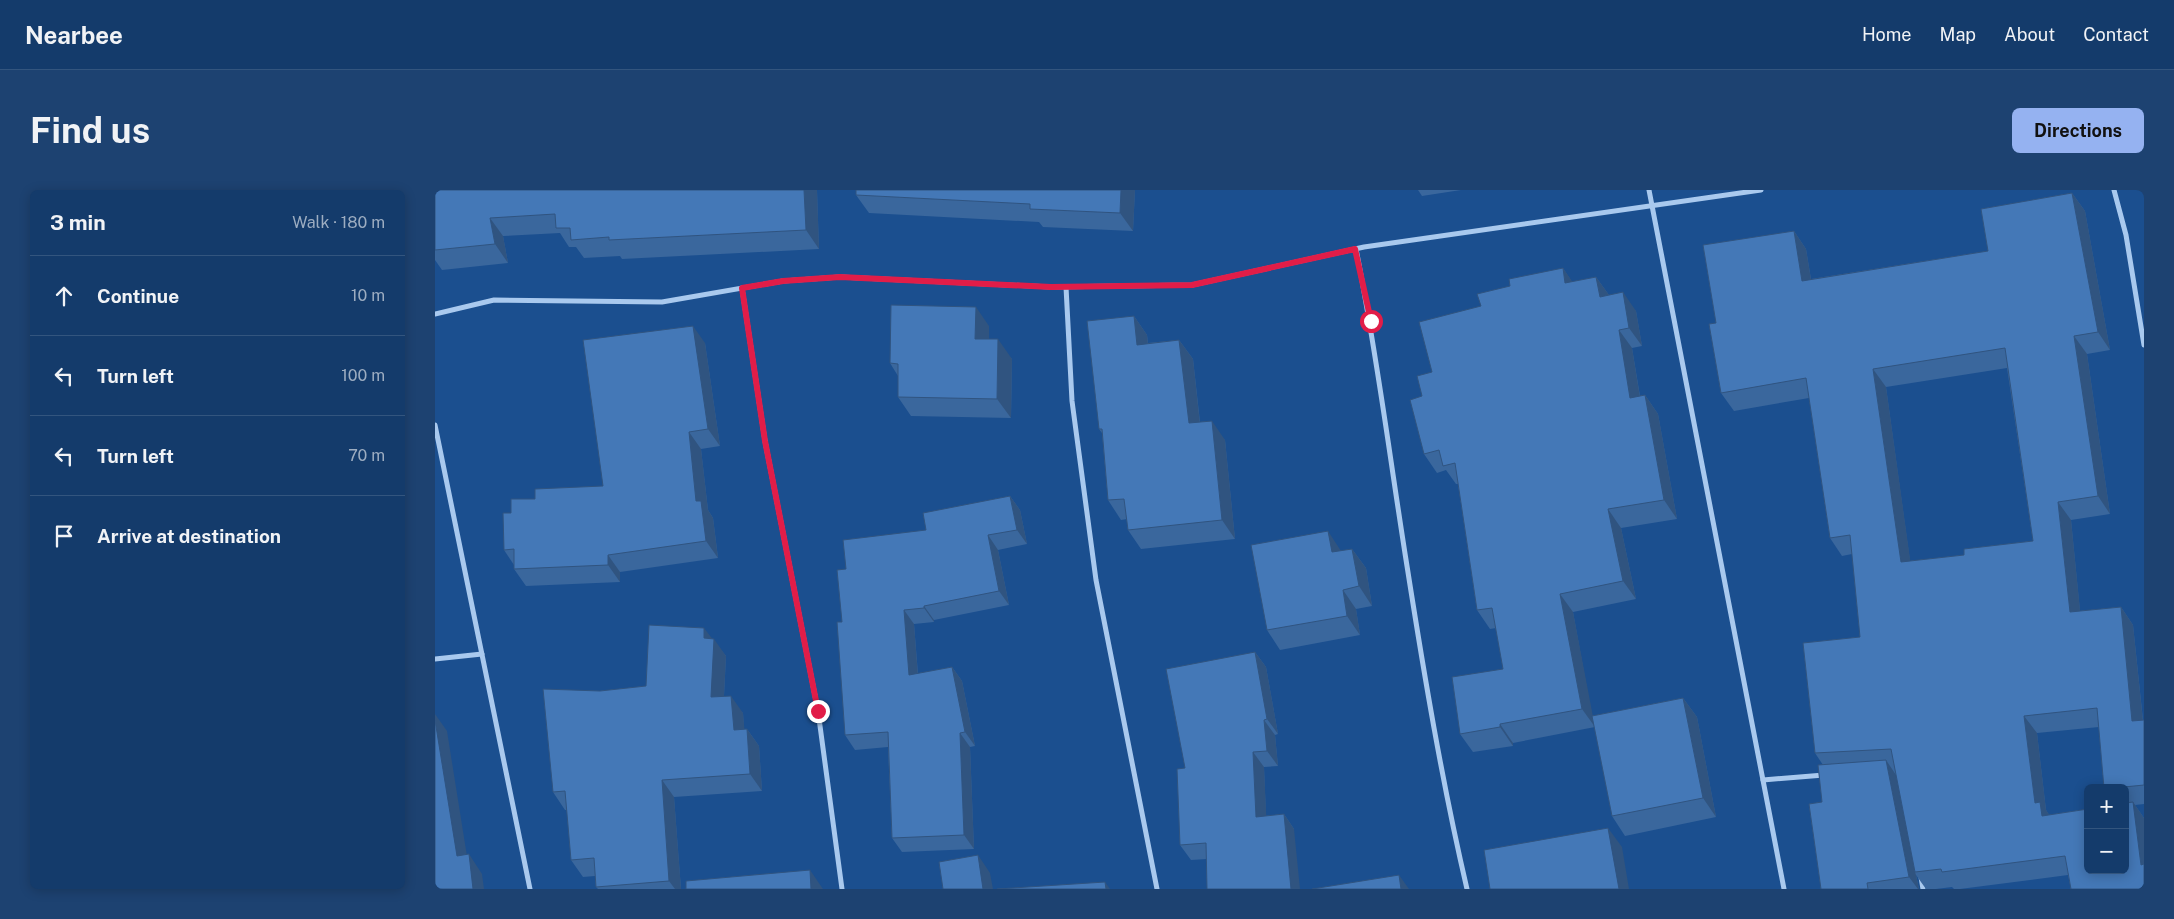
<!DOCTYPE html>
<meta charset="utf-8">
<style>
:root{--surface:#143b6b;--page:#1d4271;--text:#f1f3f6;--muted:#9dadc1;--line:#33557e;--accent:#95b2f1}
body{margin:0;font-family:"Public Sans",sans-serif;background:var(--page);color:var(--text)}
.controls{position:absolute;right:15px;bottom:15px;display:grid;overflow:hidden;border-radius:8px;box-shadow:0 2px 12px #0003}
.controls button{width:45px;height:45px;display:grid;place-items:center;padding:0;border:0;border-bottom:1px solid var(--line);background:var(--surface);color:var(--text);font:25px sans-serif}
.stop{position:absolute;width:15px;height:15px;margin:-11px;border:4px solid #e11d48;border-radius:50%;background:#fff}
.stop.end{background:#e11d48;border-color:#fff;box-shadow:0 1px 5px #0008}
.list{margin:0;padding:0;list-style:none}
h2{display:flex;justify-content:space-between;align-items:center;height:65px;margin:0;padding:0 20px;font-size:21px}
h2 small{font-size:16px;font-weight:400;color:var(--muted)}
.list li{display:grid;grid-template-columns:32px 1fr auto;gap:15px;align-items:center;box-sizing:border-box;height:80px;padding:0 20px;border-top:1px solid var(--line)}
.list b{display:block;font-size:19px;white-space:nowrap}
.list em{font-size:16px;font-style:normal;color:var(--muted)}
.icon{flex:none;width:28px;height:28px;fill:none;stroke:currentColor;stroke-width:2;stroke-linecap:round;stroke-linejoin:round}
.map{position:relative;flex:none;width:1709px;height:699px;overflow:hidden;border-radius:8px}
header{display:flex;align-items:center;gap:30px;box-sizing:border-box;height:70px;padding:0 25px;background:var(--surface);border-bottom:1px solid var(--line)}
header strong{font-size:24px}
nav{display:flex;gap:28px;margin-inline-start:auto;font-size:18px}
.intro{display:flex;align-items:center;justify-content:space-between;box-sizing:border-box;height:120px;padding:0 30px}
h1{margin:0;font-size:35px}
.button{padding:12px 22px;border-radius:8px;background:var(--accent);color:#111;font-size:18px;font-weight:700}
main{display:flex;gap:30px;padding:0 30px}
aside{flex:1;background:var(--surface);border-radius:8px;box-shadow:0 2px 12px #0003}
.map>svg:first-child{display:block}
</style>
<header>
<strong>Nearbee</strong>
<nav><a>Home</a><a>Map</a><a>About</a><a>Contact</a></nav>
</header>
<div class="intro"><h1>Find us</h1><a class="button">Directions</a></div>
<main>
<aside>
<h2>3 min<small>Walk · 180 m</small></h2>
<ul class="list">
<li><svg class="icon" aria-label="ahead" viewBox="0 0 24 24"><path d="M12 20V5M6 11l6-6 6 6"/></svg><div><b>Continue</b></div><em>10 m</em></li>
<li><svg class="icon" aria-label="left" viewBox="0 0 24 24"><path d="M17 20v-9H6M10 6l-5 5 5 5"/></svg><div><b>Turn left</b></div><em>100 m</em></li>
<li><svg class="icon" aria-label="left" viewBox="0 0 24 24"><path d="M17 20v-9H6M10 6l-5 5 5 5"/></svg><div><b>Turn left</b></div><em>70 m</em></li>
<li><svg class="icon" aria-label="arrive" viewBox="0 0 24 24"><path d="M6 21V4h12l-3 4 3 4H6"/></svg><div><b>Arrive at destination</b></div></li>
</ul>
</aside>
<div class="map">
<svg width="1709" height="699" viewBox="0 0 1709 699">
<rect width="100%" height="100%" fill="#1b4f8f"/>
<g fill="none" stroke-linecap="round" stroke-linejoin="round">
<g stroke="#a9c9ee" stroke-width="5">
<polyline points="1214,0 1349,699"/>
<polyline points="1679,0 1691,45 1709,155"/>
<path d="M 921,59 C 942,164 955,270 972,376 C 989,484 1007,592 1032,699"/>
<polyline points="631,97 637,211 661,390 722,699"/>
<polyline points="307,98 330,251 383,521 407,699"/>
<polyline points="0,124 59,110 227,112 348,91 405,87 616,97 757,95 929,57 1326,0"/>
<polyline points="0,235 95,699"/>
<polyline points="0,469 47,464"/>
<polyline points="1328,590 1389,585"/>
<polyline points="1486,687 1488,699"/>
</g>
</g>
<g fill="#3a679d" fill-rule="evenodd">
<polygon points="0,0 382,0 384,59 187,69 185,66 149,68 141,57 134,57 125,43 68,46 73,73 7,80 0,70"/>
<polygon points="421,0 700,0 698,41 608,37 604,32 434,23 421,5"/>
<polygon points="983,0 1026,0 987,6"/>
<path d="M 1637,3 L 1650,21 L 1675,160 L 1652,164 L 1675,324 L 1636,330 L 1645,421 L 1686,417 L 1698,435 L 1708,530 L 1709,530 L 1709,614 L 1700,615 L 1709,628 L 1709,699 L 1636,699 L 1633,685 L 1525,699 L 1519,699 L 1517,697 L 1501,699 L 1491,699 L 1481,685 L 1484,699 L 1386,699 L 1374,614 L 1387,612 L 1383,575 L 1388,575 L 1380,563 L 1368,453 L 1425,447 L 1417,364 L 1407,366 L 1395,348 L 1374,208 L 1299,221 L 1286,203 L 1274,134 L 1281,133 L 1268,55 L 1359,41 L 1371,59 L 1376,89 L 1553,61 L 1546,19 ZM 1572,178 L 1598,351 L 1529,359 L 1529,365 L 1475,371 L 1451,197 ZM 1664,537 L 1669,598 L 1690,598 L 1690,680 L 1653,680 L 1653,619 L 1614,625 L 1611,620 L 1602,543 Z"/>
<polygon points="1128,78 1137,92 1161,87 1174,105 1201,121 1207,156 1197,158 1205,206 1210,205 1223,224 1242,329 1186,338 1201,409 1138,422 1157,526 1248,508 1262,527 1281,627 1190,646 1177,626 1160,537 1078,553 1078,556 1038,562 1025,544 1068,479 1061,438 1055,439 1042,420 1023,294 1021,294 1011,280 1002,283 989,264 987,206 997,182 1046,116 1075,96"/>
<polygon points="699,126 712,145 713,153 744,150 758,169 765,232 790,250 800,349 706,359 693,340 692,329 686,330 673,310 667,243 664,239"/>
<polygon points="554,136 554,149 577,169 576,228 476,226 463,207 463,186 455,173"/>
<polygon points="270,153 285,256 266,259 273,320 278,328 283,368 185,382 185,392 91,396 79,379 79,375 69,360 76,323 100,309 168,296"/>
<polygon points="575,306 585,320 592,354 563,360 574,415 499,430 499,432 479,434 483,484 517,477 527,491 540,556 535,557 539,659 467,662 457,648 453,557 420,560 410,545 407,432 411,379 491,340"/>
<polygon points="917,359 931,378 937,416 921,419 925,445 845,460 832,440"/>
<polygon points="277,449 291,466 289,506 308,523 309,539 312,539 324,556 327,601 239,607 246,699 163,699 161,697 160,686 148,687 136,670 132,620 130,620 118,602 165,501 211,496"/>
<polygon points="820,462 831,477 843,544 840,545 843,576 829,577 831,626 849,624 859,639 772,669 756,670 745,655"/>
</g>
<g fill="#305480">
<polygon points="369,0 382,0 384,59 371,40"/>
<polygon points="686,0 700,0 698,41 685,23"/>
<polygon points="1637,3 1650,21 1675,160 1663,142"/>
<polygon points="55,28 68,46 73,73 60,54"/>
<polygon points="1359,41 1371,59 1379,108 1367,91"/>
<polygon points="1128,78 1141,97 1130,93"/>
<polygon points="1161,87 1174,105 1165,107"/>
<polygon points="1188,102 1201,121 1207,156 1194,138"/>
<polygon points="541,117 554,136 554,168 540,149"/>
<polygon points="699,126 712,145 715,174 702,155"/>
<polygon points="258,136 270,153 285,256 273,239"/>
<polygon points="1184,140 1197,158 1208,226 1195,208"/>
<polygon points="1639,146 1652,164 1675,324 1663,306"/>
<polygon points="563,149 577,169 576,228 562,209"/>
<polygon points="744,150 758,169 767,253 754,233"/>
<polygon points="1438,179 1451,197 1478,390 1466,372"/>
<polygon points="1210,205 1223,224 1242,329 1229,310"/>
<polygon points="777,231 790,250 800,349 787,330"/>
<polygon points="254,242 266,259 273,320 278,328 283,368 271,351 261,311"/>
<polygon points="575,306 585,320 592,354 582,340"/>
<polygon points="1623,312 1636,330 1647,440 1635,422"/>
<polygon points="1173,319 1186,338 1201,409 1188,391"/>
<polygon points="893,341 906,361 897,362"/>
<polygon points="553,345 563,360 574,415 564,401"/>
<polygon points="917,359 931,378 937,416 924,396"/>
<polygon points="173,365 185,382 185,392 173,375"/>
<polygon points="908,400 921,419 925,445 912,426"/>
<polygon points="1125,404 1138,422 1160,537 1147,519"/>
<polygon points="489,416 499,430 499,432 489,418"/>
<polygon points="1686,417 1698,435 1709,541 1697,531"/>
<polygon points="469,420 479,434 484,500 474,485"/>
<polygon points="269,438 279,451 279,449 291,466 288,525 276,507 269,448"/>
<polygon points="820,462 831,477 843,544 832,529"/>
<polygon points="517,477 527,491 540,556 530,542"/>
<polygon points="296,506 308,523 311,557 299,540"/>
<polygon points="1248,508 1262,527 1281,627 1268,608"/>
<polygon points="0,524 12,541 35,685 22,666 0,530"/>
<polygon points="1589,526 1602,543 1611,620 1618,630 1607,626 1600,613"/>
<polygon points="829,530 840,545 843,576 832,561"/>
<polygon points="1065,534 1078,553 1078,556 1065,537"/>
<polygon points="312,539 324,556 327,601 315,584"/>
<polygon points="525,543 535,557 539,659 529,645"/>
<polygon points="818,562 829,577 832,642 821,627"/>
<polygon points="1451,570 1461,585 1480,682 1481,685 1484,699 1483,699 1474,687"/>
<polygon points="227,590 239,607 246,699 240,699 234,691"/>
<polygon points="1698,612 1709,628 1709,678 1706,675"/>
<polygon points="849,624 859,639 865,699 856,699"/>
<polygon points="1173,638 1187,657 1194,699 1184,699"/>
<polygon points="34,664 47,684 49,699 38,699"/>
<polygon points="543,665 555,683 558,699 548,699"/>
<polygon points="375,680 388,699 376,699"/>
<polygon points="964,685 974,699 966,699"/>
<polygon points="670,692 675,699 671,699"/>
</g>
<g fill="#4478b7" stroke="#305480" fill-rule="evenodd">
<polygon points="0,0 369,0 371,40 174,50 174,47 136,50 135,38 121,38 120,24 55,28 60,54 0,60"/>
<polygon points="421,0 686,0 685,23 595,19 595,14 421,5"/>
<path d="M 1637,3 L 1663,142 L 1639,146 L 1663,306 L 1623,312 L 1635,422 L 1686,417 L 1697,531 L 1709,530 L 1709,595 L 1679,598 L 1669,598 L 1662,518 L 1589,526 L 1600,613 L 1605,612 L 1607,626 L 1653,619 L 1653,680 L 1690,680 L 1690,613 L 1698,612 L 1706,675 L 1709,674 L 1709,699 L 1636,699 L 1630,666 L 1507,682 L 1506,679 L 1480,682 L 1456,559 L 1380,563 L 1368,453 L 1425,447 L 1415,345 L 1395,348 L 1371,188 L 1286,203 L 1274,134 L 1281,133 L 1268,55 L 1359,41 L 1367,91 L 1553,61 L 1546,19 ZM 1570,158 L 1598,351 L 1529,359 L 1529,365 L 1466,372 L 1438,179 Z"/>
<polygon points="1128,78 1130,93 1161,87 1165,107 1188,102 1194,138 1184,140 1195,208 1210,205 1229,310 1173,319 1188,391 1125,404 1147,519 1065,534 1065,537 1025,544 1017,487 1068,479 1057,418 1042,420 1020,273 1008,276 1004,260 989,264 975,210 987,206 982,186 997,182 984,132 1046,116 1042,104 1075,96 1074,89"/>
<polygon points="456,115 541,117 540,149 563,149 562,209 463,207 463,174 455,173"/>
<polygon points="699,126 702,155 744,150 754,233 777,231 787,330 693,340 689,309 673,310 667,239 664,239 652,131"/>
<polygon points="258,136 273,239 254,242 261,311 266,311 271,351 173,365 173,375 79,379 79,359 69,360 68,323 76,323 76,309 100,309 100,299 168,296 148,150"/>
<polygon points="575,306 582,340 553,345 564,401 489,416 489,418 469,420 474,485 517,477 530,542 525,543 529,645 457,648 453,542 410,545 402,432 407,432 402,380 411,379 408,350 491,340 488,323"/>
<polygon points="893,341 897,362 917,359 924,396 908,400 912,426 832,440 816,355"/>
<polygon points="214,435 269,438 269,448 279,449 276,507 296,506 299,540 312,539 315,584 227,590 234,691 161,697 159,668 136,670 130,601 118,602 108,499 165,501 211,496"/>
<polygon points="820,462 832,529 829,530 832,561 818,562 821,627 849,624 856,699 772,699 771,653 745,655 742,579 750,578 731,479"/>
<polygon points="1248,508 1268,608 1177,626 1157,526"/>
<polygon points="0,530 22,666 34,664 38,699 0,699"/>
<polygon points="1451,570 1474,687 1432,693 1433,699 1386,699 1374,614 1387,612 1383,575"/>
<polygon points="1173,638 1184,699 1055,699 1049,660"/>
<polygon points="543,665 548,699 508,699 504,672"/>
<polygon points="375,680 376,699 251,699 251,691"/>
<polygon points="964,685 966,699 877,699"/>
<polygon points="670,692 671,699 562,699"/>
</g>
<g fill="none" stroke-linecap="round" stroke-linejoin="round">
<polyline stroke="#e11d48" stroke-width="6" points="383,521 330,251 307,98 348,91 405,87 616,97 757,95 920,59 936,131"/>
</g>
</svg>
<div class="controls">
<button>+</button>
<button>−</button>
</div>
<div class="stop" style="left:936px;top:131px"></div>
<div class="stop end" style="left:383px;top:521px"></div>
</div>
</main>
